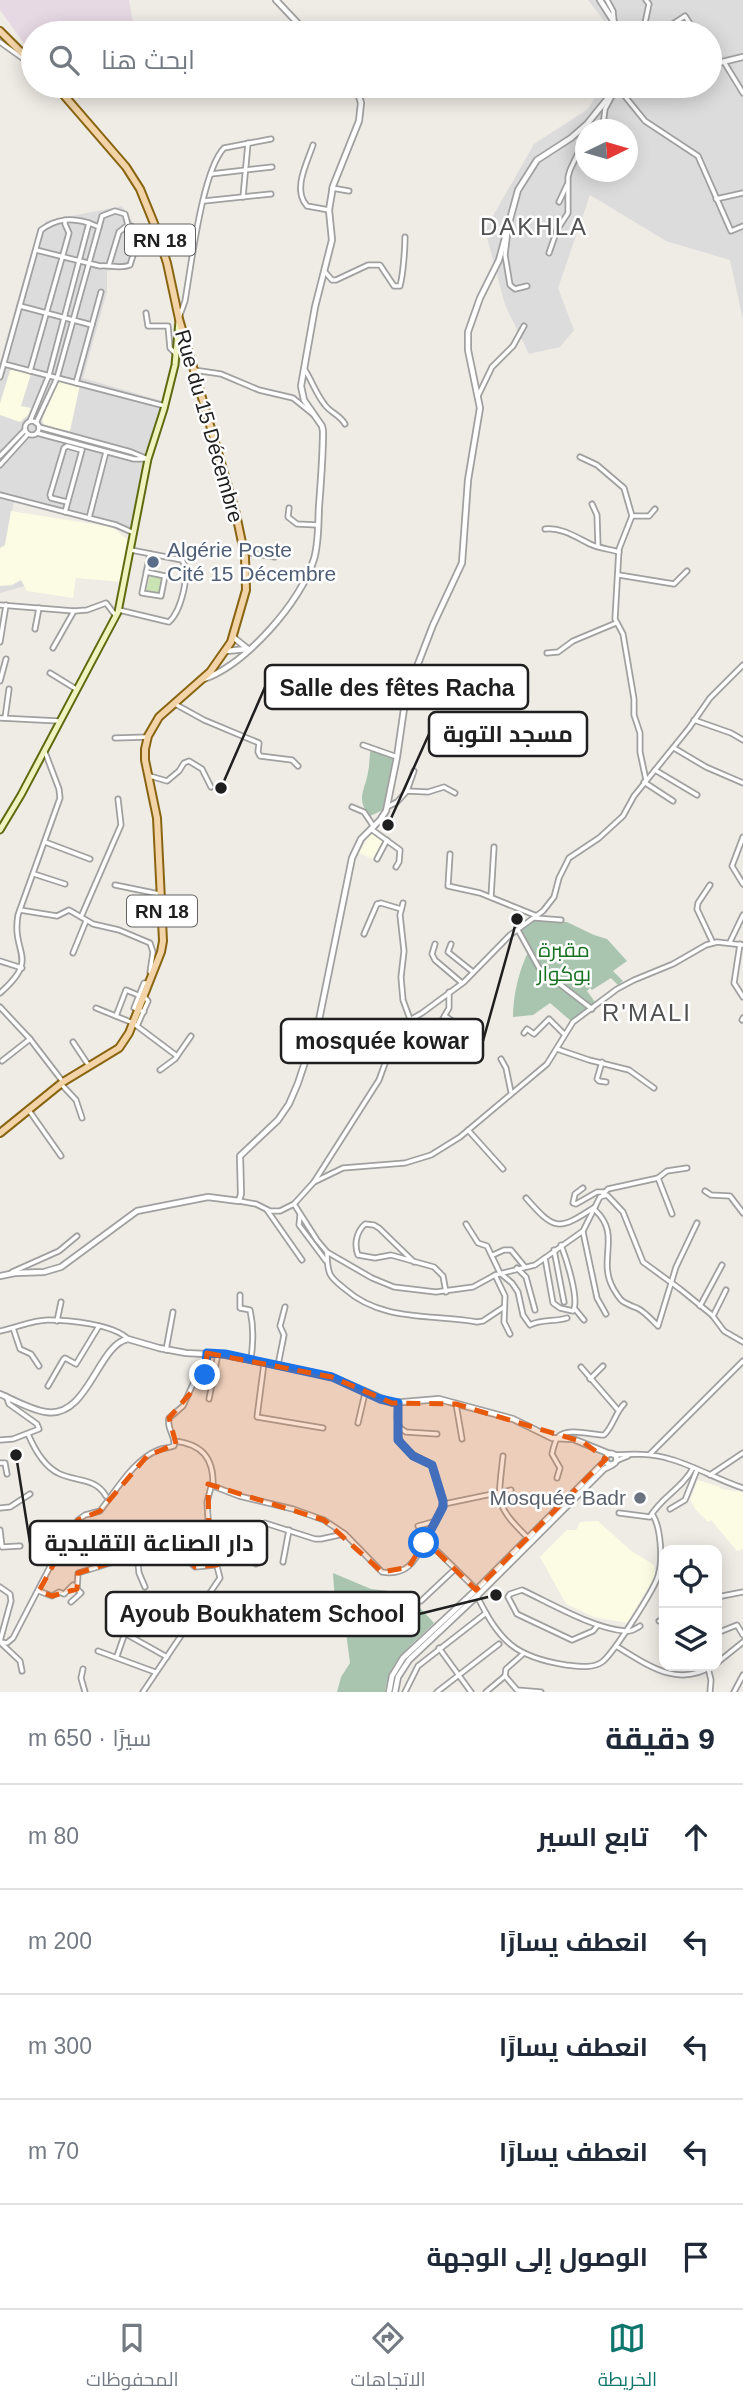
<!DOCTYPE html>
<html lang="ar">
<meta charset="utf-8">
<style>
:root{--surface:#fff;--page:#f2f2f3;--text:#1f2937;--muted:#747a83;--line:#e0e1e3;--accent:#0f766e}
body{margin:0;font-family:Arial,Cairo,sans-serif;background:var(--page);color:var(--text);direction:rtl}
.controls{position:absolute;right:21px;bottom:21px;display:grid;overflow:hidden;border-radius:14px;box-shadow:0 4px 18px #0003}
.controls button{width:63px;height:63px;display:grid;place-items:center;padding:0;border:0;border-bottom:2px solid var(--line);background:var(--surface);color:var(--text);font:35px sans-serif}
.compass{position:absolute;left:575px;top:119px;width:63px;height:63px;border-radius:50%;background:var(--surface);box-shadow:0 4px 18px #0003;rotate:85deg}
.stop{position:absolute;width:21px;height:21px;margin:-16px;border:5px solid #1a73e8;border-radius:50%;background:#fff}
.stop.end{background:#1a73e8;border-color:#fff;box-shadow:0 2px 7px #0008}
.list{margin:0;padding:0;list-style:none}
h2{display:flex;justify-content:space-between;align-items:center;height:91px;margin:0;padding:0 28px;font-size:30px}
h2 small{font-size:23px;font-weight:400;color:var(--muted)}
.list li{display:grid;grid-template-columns:46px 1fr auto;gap:21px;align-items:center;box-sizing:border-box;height:105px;padding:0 28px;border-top:2px solid var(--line)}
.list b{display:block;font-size:26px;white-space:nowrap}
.list em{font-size:23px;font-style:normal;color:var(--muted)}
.icon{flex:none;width:38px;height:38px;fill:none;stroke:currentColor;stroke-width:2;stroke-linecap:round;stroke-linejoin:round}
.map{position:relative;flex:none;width:743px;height:1692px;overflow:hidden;direction:ltr}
.search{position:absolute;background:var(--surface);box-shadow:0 4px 18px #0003;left:21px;right:21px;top:21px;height:77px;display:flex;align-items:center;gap:18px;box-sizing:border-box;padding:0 24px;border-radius:38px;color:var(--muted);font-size:26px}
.sheet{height:616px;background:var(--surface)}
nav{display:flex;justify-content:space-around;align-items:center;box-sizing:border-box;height:98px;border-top:2px solid var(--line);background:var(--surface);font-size:19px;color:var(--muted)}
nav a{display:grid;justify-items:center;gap:4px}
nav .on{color:var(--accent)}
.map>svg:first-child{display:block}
</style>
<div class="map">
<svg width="743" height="1692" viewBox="0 0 743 1692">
<rect width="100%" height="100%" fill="#efece6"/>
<g fill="#dddcdc" fill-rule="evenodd">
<path d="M 588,0 L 743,0 L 743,320 L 730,260 L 666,241 L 590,195 L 558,288 L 574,330 L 560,347 L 529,354 L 505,305 L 485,230 L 534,144 L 588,109 L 602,86 L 710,86 L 710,33 L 610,33 L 608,26 ZM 586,130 L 628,130 L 628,172 L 586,172 Z"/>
<polygon points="122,206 142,236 133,267 107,271 107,292 83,378 162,401 131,529 14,501 5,545 25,586 0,593 0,362 30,256 46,221"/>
</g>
<polygon fill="#e7d9e4" points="0,0 129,0 135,33 33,33 33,56 0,10"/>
<g fill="#fbfce3">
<polygon points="14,368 31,374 21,406 31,408 28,415 20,422 0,415 0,403 10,371"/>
<polygon points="61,380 80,385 70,431 44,426 42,420 57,382"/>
<polygon points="11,511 112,527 127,539 121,582 76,578 73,598 27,591 21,580 12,585 0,586 0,548 5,545"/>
<polygon points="371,832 384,841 375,860 359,853"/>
<polygon points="698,1480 720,1487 721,1489 743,1492 743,1549 737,1551 711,1520 708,1522 696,1510 690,1500"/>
<polygon points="598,1521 630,1550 654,1565 655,1576 627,1623 594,1617 566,1604 540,1557 567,1530 576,1530 580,1522"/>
</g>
<polygon fill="#c9e3b2" points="150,575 162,578 159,594 146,591"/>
<g fill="#aac5af">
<path d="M 371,748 L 394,759 L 387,801 L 383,810 L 370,816 C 355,799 365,791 368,772 C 370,764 369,756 371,748 Z"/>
<path d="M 536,920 L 567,922 L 594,935 L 607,939 L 627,961 L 613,971 L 623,981 L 618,985 L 611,978 L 592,990 L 590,988 L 587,991 L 595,1002 L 571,1021 L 550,1003 L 533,1015 L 513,1017 C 513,995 519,970 529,950 L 520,931 Z"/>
<path d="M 333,1573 L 371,1589 L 406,1593 L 434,1623 C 413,1644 388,1661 385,1692 L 337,1692 L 341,1677 L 350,1663 L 344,1617 C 334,1604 334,1588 333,1573 Z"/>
</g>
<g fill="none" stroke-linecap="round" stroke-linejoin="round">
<g stroke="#a0a0a0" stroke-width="7">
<g id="minor">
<polyline points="607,0 613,11 614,21"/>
<polyline points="635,33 645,23 649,4 646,0"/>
<polyline points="659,33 685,16 696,33"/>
<polyline points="0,42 25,60"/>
<polyline points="724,62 743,93"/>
<polyline points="619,89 645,121 698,156 731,231 743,226"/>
<polyline points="599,130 603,125 605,109 612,96"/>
<path d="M 313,145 C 307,163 292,190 307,206 L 329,210"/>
<polyline points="211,174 272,167"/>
<polyline points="332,188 349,191"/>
<polyline points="243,197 248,143"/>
<polyline points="716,199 743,193"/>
<polyline points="204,201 271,194"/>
<polyline points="559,202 567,185"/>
<polyline points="508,230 505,255 510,285 515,289 527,286"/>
<path d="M 36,250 L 100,266 C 110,265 121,269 130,265 L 139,236 L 135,228 L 128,225 L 125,214 L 115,211 L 102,216 L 99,227"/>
<polyline points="549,253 557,230 568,213 568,177 570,170 579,151 586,143"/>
<polyline points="109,265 119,232 128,225"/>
<path d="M 325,272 L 332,280 L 336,280 L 368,265 L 380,265 L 394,286 L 400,286 C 403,275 405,249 405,237"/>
<polyline points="20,306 92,325"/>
<polyline points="146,313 148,326 168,326 170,348 176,354"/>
<path d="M 180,315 L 185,301 C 191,267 202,171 224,148 L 271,139"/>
<polyline points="4,364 165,406"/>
<polyline points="194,370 221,374 259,390 293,398 314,415"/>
<path d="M 305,370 C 312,381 316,394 325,405 C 331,413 340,415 345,424"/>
<polyline points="30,371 64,251 69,233 65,224 65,220"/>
<path d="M 0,377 L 41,230 C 57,218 71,218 89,223"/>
<polyline points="76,383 101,292"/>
<polyline points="478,396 492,367 513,346 524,326"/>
<polyline points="30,421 49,375 89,223 99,227 57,378 36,423"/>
<circle cx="32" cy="428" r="7"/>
<polyline points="37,433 134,459 148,459 131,452 39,427"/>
<polyline points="0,456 25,430"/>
<polyline points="580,457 597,465 624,488 632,516 619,549 615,619 623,634 634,699 634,715 640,733 640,752 646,780"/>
<polyline points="0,465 28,434"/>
<polyline points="0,495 116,525 134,533"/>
<polyline points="67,502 51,498 50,495 64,448 67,446 81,450"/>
<polyline points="592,504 597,515 598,546"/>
<polyline points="289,508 288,517 297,524 318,525"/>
<polyline points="65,512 82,450"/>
<polyline points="632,516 649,516 655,509"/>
<polyline points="89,518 106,452"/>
<path d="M 545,529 C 561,527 576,537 590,544 C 598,548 609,549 619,552"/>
<polyline points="244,552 275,557"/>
<polyline points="146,572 165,576 161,596 142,593 150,554"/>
<polyline points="619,575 674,584 687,571"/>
<polyline points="0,605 74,611 87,610 106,603 116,616"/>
<path d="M 119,610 L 169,622 C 181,611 191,573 182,560 L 131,550"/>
<polyline points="35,629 39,608"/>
<polyline points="0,642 6,605"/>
<polyline points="53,648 74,611"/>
<polyline points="547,653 558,652 573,641 616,623"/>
<polyline points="50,673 76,689"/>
<polyline points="0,681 6,659"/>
<polyline points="175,704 204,720 259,743 258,752 260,756 292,760 298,766"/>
<polyline points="0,718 59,721"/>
<polyline points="5,718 9,689"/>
<polyline points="694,720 731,733 743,740"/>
<polyline points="115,738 148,737"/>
<polyline points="363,745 397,757"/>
<polyline points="674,748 706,767 743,783"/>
<polyline points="655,770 697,795"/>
<polyline points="150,776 167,781 179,771 184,763 189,761 202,769 211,787"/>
<polyline points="644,782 673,801"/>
<polyline points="407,791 414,771"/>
<polyline points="352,807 364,812 374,827"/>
<polyline points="387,807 397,802 407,791 428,792 444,787 455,793"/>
<polyline points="371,829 400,850 399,862 396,867"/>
<polyline points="743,837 732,866 743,884"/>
<polyline points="45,842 90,859"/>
<polyline points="450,854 448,886 480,893 537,916"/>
<polyline points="377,859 387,840"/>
<polyline points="34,874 65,884"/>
<polyline points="115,885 159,894"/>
<polyline points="710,885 698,903 697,909 713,943"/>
<polyline points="491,897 494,847"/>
<polyline points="403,903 400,915 404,951 401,977 403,1000 410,1019"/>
<polyline points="20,910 57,916 69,910 93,924 119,930 150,943 153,952 150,972"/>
<polyline points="81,917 121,825 118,799"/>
<polyline points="535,918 561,920"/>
<polyline points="518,930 539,968 592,1009"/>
<polyline points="364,934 377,904 381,903 401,909"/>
<polyline points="730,942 743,915"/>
<polyline points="435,944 432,954 435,960 462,983"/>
<polyline points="451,944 448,952 473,972"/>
<polyline points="740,944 734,983 743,997"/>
<polyline points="73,953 86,921"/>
<polyline points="0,961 22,968"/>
<path d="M 0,993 C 41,957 11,955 18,915 L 60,798 L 59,789 L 45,752"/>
<polyline points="0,1007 30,1039 63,1082"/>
<polyline points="96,1008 133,1023 177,1056"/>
<polyline points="144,1012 134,1008 144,983 149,983"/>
<polyline points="116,1016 126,990 138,995"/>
<polyline points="445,1016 479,1039"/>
<polyline points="742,1020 743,1018"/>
<polyline points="137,1026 148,1001 144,996"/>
<polyline points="524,1033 527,1029 534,1034 549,1019 564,1034"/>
<polyline points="73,1042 89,1066"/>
<polyline points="444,1043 433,1036 449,1008 449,992"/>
<polyline points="557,1049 589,1060 629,1070 654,1088"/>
<polyline points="501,1059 506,1068 511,1092"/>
<polyline points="2,1061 30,1039"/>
<polyline points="602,1062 597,1079 599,1081 606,1082"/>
<polyline points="160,1070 175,1059 191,1036"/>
<polyline points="62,1085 76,1100 82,1118"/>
<polyline points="28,1109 61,1156"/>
<polyline points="468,1130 503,1169"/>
<polyline points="658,1178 672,1214"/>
<polyline points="314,1182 379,1080 391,1047 403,1024 422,1013 464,982 510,935 543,911 554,897 559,878 569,858 599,838 623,816 634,796 689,728 710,698 743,665"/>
<polyline points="583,1188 575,1194 573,1203 576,1204 597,1192 603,1192"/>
<polyline points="705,1191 711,1195 730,1196 743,1213"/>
<polyline points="603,1194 608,1189 658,1178 667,1171 687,1168"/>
<path d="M 526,1198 C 555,1231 558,1231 595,1207"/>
<polyline points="239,1201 256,1204 270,1211 280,1211 294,1204 314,1182 343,1168 405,1163 431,1155 460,1137 547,1064 573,1022 617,989 634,980 673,964 706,945 717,942 743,945"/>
<polyline points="294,1204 317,1240 327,1252 372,1278 394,1287 436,1292 473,1287 495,1275 535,1265 583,1231 600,1197 607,1195 623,1212 643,1262 680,1289 712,1315 724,1331 743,1342"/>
<polyline points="267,1210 302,1260"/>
<path d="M 595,1210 C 622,1235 597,1259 613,1288 C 621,1302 622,1302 637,1308 C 644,1311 652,1320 658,1326 L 676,1267 L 697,1223"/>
<polyline points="300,1215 299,1225 326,1261"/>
<path d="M 466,1224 L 478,1243 L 487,1246 L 500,1273 L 512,1283 L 518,1292 L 523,1315 L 530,1325 C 541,1319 555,1322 567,1318"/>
<polyline points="583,1232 597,1298 606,1314"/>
<polyline points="554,1250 564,1302"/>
<path d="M 327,1252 C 327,1259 327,1267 330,1274 C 333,1280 340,1285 345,1289 C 382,1322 432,1314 477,1322 L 483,1321 L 504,1307"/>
<polyline points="493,1255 504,1250 511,1250 525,1267"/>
<path d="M 545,1258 L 553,1303 L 560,1308 L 573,1311 C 580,1300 566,1258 561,1245"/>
<path d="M 414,1262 L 379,1228 L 374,1225 L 365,1224 C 356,1232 354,1245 358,1255 L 375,1258 L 391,1255 L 434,1267 L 443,1276 L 446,1292"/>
<polyline points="517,1268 526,1277 535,1310"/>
<polyline points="12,1272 59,1251 77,1236"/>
<polyline points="495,1275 505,1296 504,1322 510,1334"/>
<path d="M 240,1295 L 240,1308 L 250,1310 C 254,1328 253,1342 251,1360"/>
<polyline points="700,1306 722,1265"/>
<polyline points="575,1309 584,1320"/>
<polyline points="713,1316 726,1290"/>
<polyline points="57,1321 61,1302"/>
<polyline points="13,1328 20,1349 31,1354 39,1366"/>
<path d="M 0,1331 C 15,1328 33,1320 48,1320 C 69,1320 113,1324 128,1339"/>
<polyline points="166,1350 173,1312"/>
<polyline points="264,1363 257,1417 323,1428"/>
<polyline points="278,1365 284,1335 280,1326 285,1307"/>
<polyline points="581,1367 618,1410"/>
<polyline points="590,1379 603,1366"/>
<polyline points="48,1386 63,1360 65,1358 76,1364 99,1326"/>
<polyline points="209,1399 218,1354"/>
<polyline points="398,1403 397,1418 400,1428 406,1432 437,1434"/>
<polyline points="456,1404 462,1439"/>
<polyline points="358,1423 365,1393"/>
<path d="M 398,1423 C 397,1453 412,1452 432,1465 L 444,1501 L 426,1542"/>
<path d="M 28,1434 C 34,1448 44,1466 58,1473 C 75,1482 95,1477 106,1496"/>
<polyline points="0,1440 13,1439 39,1429 37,1424 9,1404 6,1396"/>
<path d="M 174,1441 C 202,1444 214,1458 213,1486"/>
<polyline points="650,1454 743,1361"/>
<path d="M 613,1455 C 632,1454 652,1453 670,1459 C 695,1466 718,1480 743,1488"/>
<path d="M 503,1456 C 498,1503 494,1504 528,1538"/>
<polyline points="616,1461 628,1456"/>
<polyline points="0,1463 5,1463 7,1474"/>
<polyline points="710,1475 743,1453"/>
<path d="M 557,1478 L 560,1468 L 552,1454 C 553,1449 555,1441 558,1437 C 567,1427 592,1435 604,1435 C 613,1427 615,1413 624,1404"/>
<polyline points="444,1504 511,1490"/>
<polyline points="0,1508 10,1507 30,1494"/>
<polyline points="670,1509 685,1500 697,1470"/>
<path d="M 619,1513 L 650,1517 C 661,1497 682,1489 693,1468"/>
<polyline points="418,1526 436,1521"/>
<polyline points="75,1529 91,1524 109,1532"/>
<polyline points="0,1530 2,1547 20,1546"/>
<polyline points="137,1554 139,1573 145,1587"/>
<polyline points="283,1562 289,1530"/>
<polyline points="256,1564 265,1523 315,1539 321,1539 344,1534"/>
<polyline points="0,1587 10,1594 11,1601 0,1641"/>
<polyline points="77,1589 78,1573 146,1552 183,1556 195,1567 216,1565"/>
<polyline points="39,1591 52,1596 59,1592 64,1594 73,1585 81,1593 71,1602"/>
<path d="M 477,1596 C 500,1642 515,1657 566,1665 C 577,1666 592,1669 602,1662 C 613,1654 654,1590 658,1576 C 663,1561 661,1526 652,1514"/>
<polyline points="717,1597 743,1592"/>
<polyline points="421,1601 455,1569"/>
<polyline points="659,1621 664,1619"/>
<polyline points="110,1625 167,1657"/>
<path d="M 598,1625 L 593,1631 L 572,1640 L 517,1614 L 508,1597 L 510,1594 L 522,1590 C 552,1604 592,1628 625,1631 C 631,1632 635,1629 640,1626"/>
<polyline points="717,1633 737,1625 743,1635"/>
<path d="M 0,1642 L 7,1643 L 13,1638 L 55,1557 L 70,1536 L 78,1520 L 85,1515 L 100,1511 C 116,1491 133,1460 158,1450 C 163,1448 169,1448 174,1446 C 176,1436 166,1429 169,1418 L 183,1406 L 193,1384 L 203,1378 L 207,1353"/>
<polyline points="2,1644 20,1661 22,1671"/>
<path d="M 616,1646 C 648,1665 677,1688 712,1666"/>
<polyline points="439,1648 471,1692"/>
<polyline points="98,1651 155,1672"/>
<polyline points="523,1654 506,1669 505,1676 517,1690 541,1692"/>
<polyline points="117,1656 125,1633"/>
<polyline points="717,1663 743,1642"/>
<polyline points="708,1668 711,1680 710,1692"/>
<polyline points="83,1669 81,1678 85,1692"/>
<path d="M 143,1692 L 220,1578 L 209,1535 L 207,1502 L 211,1487 L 213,1486 L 239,1496 L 293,1509 L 324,1520 L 345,1534 L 382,1572 C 406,1576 415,1562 424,1543 L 428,1542 L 476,1589"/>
<polyline points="405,1692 418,1666 486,1613"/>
<polyline points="437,1692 499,1644"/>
<polyline points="486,1692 505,1676"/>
<polyline points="734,1692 743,1675"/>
</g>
</g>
<g stroke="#a0a0a0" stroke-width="8">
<g id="tertiary">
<polyline points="276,0 307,33"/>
<polyline points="600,0 621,33"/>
<polyline points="710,65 743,57"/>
<polyline points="233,637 248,649"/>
<polyline points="226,651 248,649"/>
<path d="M 204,679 C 246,664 301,602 314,559 C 319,542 318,523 319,506 C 321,481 323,456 323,431 L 322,426 L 304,400 L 301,386 L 315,307 L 332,240 L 329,210 L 333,186 L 359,121 L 361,103 L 356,86"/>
<polyline points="0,1276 15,1273 44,1272 61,1267 137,1211 208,1197 239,1201 241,1194 240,1156 278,1120 289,1104 298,1083 319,1020 352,858 361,839 380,820 386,811 397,757 406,695 433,625 462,563 468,480 480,408 468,350 468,332 480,298 499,260 518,190 537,160 571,138 587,124 608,98 627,86"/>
<path d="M 0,1394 C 14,1400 31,1410 46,1412 C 88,1419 98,1344 128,1339 L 159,1348 L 186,1353 L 225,1355 L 305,1371 L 332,1377 L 392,1403 L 439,1399 L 513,1419 L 552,1438 L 573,1439 L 610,1454"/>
<circle cx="611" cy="1459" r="5.5"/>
<polyline points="389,1692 392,1676 403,1658 476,1590 606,1460"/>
<polyline points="395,1692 398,1677 409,1660 477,1596 604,1469 612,1465"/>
</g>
</g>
<g stroke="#5e6b11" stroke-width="9">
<polyline id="secondary" points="0,830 21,795 118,612 148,459 164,409 175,365 179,321"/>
</g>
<g stroke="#896511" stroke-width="10">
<g id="primary">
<polyline points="0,31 33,64"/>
<polyline points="0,1133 63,1082 119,1048 129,1033 161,952 163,941 157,818 145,760 145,749 148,736 159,717 210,672 231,642 246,590 245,557 236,514 179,319 167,263 155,226 140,189 126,167 56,86"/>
</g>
</g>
<use href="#minor" stroke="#fff" stroke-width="3.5"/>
<use href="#tertiary" stroke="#fff" stroke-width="4.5"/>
<use href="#secondary" stroke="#eef3c0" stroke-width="5"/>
<use href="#primary" stroke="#f2d4a8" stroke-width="6"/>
</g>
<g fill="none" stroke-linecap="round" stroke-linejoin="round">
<polyline stroke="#1a73e8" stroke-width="9" points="205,1375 207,1353 225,1354 332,1377 380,1399 398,1403 398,1440 413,1456 432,1465 443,1501 443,1507 424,1543"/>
</g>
<path fill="#e8590c" fill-opacity="0.2" stroke="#e8590c" stroke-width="5" stroke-dasharray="14 9" stroke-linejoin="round" d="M 207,1353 L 332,1377 L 392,1403 L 456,1404 L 583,1442 L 606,1459 L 476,1590 L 425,1540 L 409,1567 L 382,1572 L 324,1520 L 208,1484 L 209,1535 L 217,1565 L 195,1567 L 187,1557 L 146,1552 L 78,1573 L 77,1589 L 52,1596 L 39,1591 L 78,1520 L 100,1511 L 147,1456 L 176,1444 L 169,1418 L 205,1376 Z"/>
<circle fill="#5c6f8a" stroke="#fff" stroke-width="2.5" cx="153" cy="562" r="7"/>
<circle fill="#6b7280" stroke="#fff" stroke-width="2.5" cx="640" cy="1498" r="7"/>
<g text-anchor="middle" stroke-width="5" stroke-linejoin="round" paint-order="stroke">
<g fill="#fff" stroke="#626262" stroke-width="2">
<rect x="125" y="224.5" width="70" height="31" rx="5"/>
<rect x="127" y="895.5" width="70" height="31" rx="5"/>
</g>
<g font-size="19" font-weight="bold" fill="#1f1f1f">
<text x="160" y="247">RN 18</text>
<text x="162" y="918">RN 18</text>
</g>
<g font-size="21" fill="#1f1f1f" stroke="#fff">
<text transform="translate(209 426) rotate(74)" y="7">Rue du 15 Décembre</text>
</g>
<g font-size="21" fill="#4e5e75" stroke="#fff" text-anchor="start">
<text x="167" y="557">Algérie Poste<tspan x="167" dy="24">Cité 15 Décembre</tspan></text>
</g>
<g font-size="21" fill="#187222" stroke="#fff">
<text x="564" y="957">مقبرة<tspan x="564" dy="24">بوكوار</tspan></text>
</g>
<g font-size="21" fill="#5b616d" stroke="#fff" text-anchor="end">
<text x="626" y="1505">Mosquée Badr</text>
</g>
<g font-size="24" letter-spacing="2" fill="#525252" stroke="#fff">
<text x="534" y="235">DAKHLA</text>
<text x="647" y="1021">R'MALI</text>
</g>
</g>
<path fill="none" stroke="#1f1f1f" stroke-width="2.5" d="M221 788L265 687M388 825L429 734M517 919L483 1041M16 1455L30 1543M496 1595L419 1614"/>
<g fill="#1f1f1f" stroke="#fff" stroke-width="2.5">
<circle cx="221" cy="788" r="7"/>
<circle cx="388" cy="825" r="7"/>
<circle cx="517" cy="919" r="7"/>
<circle cx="16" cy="1455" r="7"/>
<circle cx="496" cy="1595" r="7"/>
</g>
<g fill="#fff" stroke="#1f1f1f" stroke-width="2.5">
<rect x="265" y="665" width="263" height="44" rx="7"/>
<rect x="429" y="712" width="158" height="44" rx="7"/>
<rect x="281" y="1019" width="202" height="44" rx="7"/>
<rect x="30" y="1521" width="237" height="44" rx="7"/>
<rect x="106" y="1592" width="313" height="44" rx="7"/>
</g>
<g font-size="23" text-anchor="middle" font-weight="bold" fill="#1f1f1f">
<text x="397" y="696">Salle des fêtes Racha</text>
<text x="508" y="742">مسجد التوبة</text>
<text x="382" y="1049">mosquée kowar</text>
<text x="149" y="1551">دار الصناعة التقليدية</text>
<text x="262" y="1622">Ayoub Boukhatem School</text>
</g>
</svg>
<div class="controls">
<button><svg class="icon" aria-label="locate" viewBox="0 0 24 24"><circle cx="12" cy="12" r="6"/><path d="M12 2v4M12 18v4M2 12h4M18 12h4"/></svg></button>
<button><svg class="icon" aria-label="layers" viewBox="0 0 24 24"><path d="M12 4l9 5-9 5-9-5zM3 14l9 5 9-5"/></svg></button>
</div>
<svg class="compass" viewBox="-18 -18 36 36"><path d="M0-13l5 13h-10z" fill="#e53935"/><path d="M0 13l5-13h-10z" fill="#747a83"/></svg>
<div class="stop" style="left:424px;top:1543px"></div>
<div class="stop end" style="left:205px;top:1375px"></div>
<div class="search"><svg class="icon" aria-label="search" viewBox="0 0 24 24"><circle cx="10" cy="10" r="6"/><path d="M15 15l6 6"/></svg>ابحث هنا</div>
</div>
<section class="sheet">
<h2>9 دقيقة<small>سيرًا · 650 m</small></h2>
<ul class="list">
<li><svg class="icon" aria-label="ahead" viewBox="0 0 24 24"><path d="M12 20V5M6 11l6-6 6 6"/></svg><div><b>تابع السير</b></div><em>80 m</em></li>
<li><svg class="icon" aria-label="left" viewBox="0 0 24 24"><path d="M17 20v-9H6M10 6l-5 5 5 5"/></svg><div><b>انعطف يسارًا</b></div><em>200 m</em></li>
<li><svg class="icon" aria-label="left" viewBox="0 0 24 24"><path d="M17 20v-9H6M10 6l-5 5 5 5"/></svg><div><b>انعطف يسارًا</b></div><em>300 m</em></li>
<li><svg class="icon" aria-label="left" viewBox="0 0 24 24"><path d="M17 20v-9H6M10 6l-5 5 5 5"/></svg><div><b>انعطف يسارًا</b></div><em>70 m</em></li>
<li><svg class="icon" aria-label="arrive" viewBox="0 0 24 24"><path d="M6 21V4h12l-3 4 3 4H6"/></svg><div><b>الوصول إلى الوجهة</b></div></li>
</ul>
</section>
<nav>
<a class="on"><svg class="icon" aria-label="map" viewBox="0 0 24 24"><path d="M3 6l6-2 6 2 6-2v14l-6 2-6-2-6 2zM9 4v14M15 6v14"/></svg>الخريطة</a>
<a><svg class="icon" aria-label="directions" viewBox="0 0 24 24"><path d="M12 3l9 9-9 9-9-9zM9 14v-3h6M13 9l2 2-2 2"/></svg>الاتجاهات</a>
<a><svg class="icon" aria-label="saved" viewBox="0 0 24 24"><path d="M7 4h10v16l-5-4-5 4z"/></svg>المحفوظات</a>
</nav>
